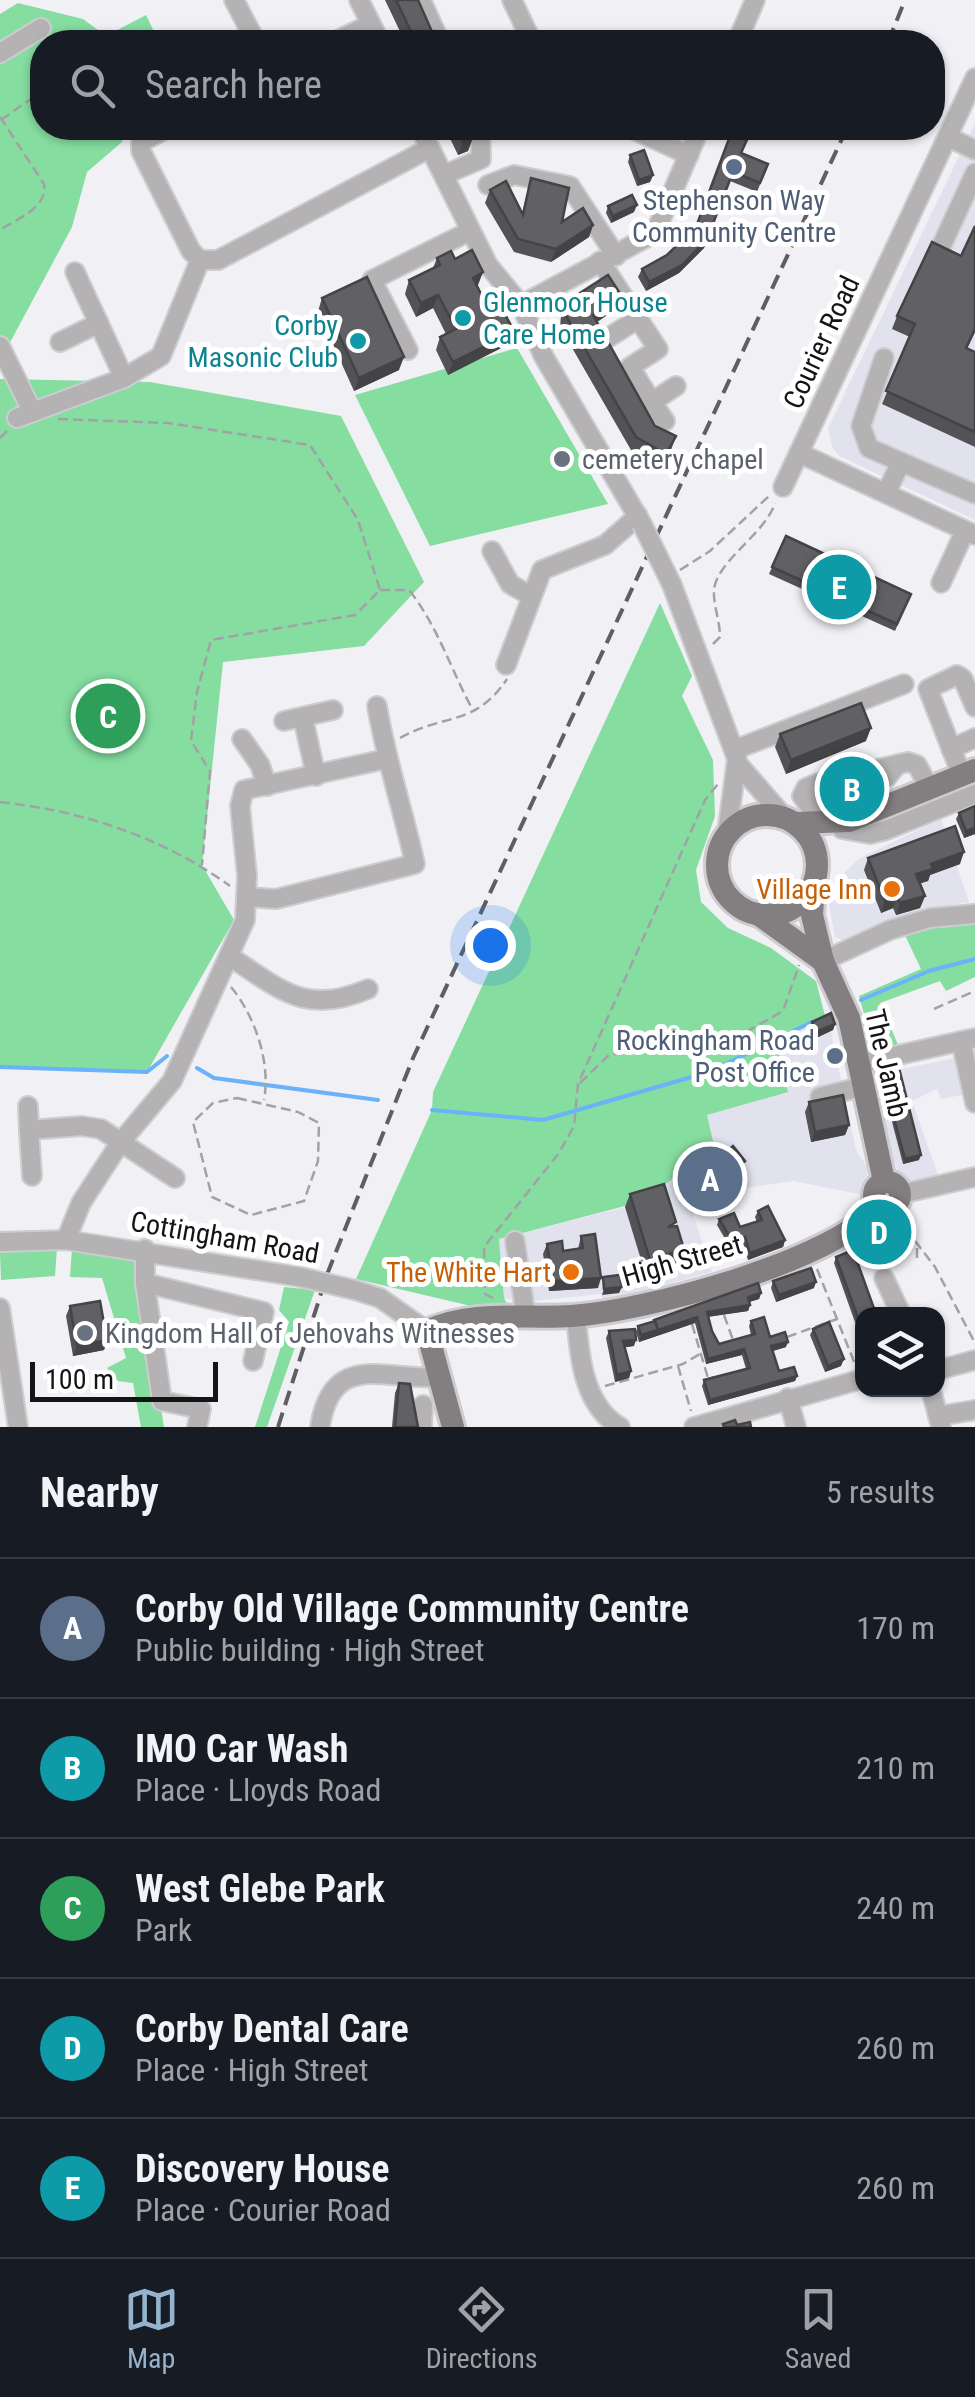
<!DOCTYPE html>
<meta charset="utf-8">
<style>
:root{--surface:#171b24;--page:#242831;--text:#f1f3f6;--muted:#9ea1a6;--line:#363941;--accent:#96b3cd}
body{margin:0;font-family:"Roboto Condensed",sans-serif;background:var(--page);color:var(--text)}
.controls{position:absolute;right:30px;bottom:30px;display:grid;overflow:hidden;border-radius:20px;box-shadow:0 2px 8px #0004}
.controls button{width:90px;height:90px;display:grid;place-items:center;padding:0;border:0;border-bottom:2px solid var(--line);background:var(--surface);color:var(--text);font:50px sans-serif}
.scale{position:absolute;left:30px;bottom:25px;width:188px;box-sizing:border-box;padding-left:10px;border:5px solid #141416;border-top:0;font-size:28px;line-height:35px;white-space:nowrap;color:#141416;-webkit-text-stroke:8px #fff;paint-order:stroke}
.you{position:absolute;left:490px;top:945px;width:35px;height:35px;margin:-25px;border:8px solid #fff;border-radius:50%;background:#1a73e8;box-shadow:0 0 0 15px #1a73e833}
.badge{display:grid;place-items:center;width:65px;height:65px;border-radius:50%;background:var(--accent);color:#fff;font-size:32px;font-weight:700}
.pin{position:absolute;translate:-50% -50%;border:5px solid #fff;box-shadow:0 2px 10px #0006}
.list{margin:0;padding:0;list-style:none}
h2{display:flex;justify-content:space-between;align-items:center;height:130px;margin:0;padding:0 40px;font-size:42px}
h2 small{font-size:32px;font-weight:400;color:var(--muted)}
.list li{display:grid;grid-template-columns:65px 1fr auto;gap:30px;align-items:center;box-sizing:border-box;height:140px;padding:0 40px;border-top:2px solid var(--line)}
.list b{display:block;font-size:38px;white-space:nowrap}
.list p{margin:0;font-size:32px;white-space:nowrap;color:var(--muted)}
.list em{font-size:32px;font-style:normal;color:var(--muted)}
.icon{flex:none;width:55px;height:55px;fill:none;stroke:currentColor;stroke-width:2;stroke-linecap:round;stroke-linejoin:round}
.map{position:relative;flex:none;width:975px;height:1427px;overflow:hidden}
.search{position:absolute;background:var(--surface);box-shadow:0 2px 8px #0004;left:30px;right:30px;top:30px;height:110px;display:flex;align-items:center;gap:25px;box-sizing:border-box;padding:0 35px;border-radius:40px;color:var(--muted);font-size:38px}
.sheet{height:830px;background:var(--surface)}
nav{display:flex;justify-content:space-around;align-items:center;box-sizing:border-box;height:140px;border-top:2px solid var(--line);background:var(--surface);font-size:28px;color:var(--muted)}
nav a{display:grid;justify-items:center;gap:5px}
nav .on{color:var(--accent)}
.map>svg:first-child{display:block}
</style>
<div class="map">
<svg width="975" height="1427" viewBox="0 0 975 1427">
<rect width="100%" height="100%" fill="#f0f0f5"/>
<g fill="#e2e2ee">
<polygon points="975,123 975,520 839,456 832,447 828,428"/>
<polygon points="941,819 969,902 924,909 846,942 835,937 829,905 845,872 860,858"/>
<polygon points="828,1018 856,1150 868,1168 864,1195 793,1181 746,1188 693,1214 712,1272 603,1302 601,1294 525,1302 504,1298 499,1239 625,1207 658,1190 706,1115 788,1092 777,1039"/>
<polygon points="959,1057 967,1094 941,1099 937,1089 912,1101 938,1175 916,1182 902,1178 887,1147 874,1075"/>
</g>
<g fill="#85dda0">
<polygon points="18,3 83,19 106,36 146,15 159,42 42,42 42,128 123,128 122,142 87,172 72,227 0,361 0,14"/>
<polygon points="517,348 608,504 430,546 355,395"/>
<polygon points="0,379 150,382 341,416 424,582 364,646 223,662 202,865 234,920 147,1072 0,1067"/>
<polygon points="660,603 692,676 682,696 713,760 715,816 696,870 701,902 728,928 771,948 816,981 825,1016 777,1040 788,1092 707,1115 715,1150 658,1189 659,1197 499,1239 504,1298 509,1307 467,1305 356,1279 432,1110 433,1092"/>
<polygon points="930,921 975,924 975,977 946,991 940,981 880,1003 899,1047 881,1051 873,1046 859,996 921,969 902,929"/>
<polygon points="57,1248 55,1276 1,1280 0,1253"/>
<polygon points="72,1249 136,1257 164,1427 141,1427 133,1383 118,1381 107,1368 126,1358 102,1278 70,1277"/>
<polygon points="284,1287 315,1290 267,1427 255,1427 289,1322 279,1310"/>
</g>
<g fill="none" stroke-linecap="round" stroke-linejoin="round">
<g stroke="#6ab3fa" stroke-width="4">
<polyline points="861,1000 929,971 975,959"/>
<polyline points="0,1067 147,1072 167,1056"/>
<polyline points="197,1068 214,1078 378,1100"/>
<polyline points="432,1110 543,1120 709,1072 812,1022"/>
</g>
<g stroke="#cdcdd1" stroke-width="22">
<g id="minor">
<polyline points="234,0 256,42"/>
<polyline points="359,0 380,42"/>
<polyline points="421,0 440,42"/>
<polyline points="512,0 532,42"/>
<polyline points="334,42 371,24"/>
<polyline points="737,42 755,0"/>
<polyline points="0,53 41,28"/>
<polyline points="975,78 799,453 975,535"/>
<polyline points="168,128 141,142 141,151 191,251 200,260 218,260 430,148"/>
<polyline points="420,128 488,265 521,305 544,357 642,524"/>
<polyline points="630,128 689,155"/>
<polyline points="948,137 975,150"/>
<polyline points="444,175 481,159 480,128"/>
<polyline points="488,185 514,175 570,186 616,256"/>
<polyline points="940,249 975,173"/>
<polyline points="600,261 658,349 630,367 652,402 676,386"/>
<polyline points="75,272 124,378"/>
<polyline points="521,305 655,233 700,128"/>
<polyline points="606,339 638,319"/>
<polyline points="60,342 99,323"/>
<polyline points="0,346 32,411"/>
<polyline points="408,350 372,280 470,231"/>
<polyline points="884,358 861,426 869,448 901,462"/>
<polyline points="652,402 665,421"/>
<polyline points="17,418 124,378 161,356 200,260"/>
<polyline points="783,487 799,453"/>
<polyline points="886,493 901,462 975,494"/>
<polyline points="492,551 510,584 531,596"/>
<polyline points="941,583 965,531"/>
<polyline points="672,585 737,759 727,834"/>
<polyline points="506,665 542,570 605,545 638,516"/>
<polyline points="303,718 316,776"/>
<polyline points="284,721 333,710"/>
<polyline points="242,739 260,765 267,786"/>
<polyline points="951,749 975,738"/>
<polyline points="734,750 904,684"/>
<polyline points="738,764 785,818"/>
<polyline points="962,776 928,689 957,675 963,679 975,707"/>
<polyline points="871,785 887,777 898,764"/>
<polyline points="835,800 808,804 802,796 806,788 818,783 908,762 917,765 930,789"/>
<polyline points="842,829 870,834 886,830 975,794"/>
<path d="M 246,897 L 276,899 L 415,864 C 403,810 386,760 377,706"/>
<path d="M 229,956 C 281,990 306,1016 368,989"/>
<polyline points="823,961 890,930 930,918 975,914"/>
<polyline points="961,1041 975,1103"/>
<polyline points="858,1064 975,1038"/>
<polyline points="820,1097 861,1087"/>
<polyline points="28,1106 29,1130"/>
<polyline points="32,1176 29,1130 82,1126 101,1129 175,1178"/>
<polyline points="901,1194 975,1177"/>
<polyline points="66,1240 81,1203 120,1143 172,1081 245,920 247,876 240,806 244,790 386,759"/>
<polyline points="515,1241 526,1318"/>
<polyline points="0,1242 66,1240 300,1277"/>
<polyline points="145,1249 145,1283 162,1401 201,1409 197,1427"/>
<polyline points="884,1278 901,1314"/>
<polyline points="145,1283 264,1312 253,1361"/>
<polyline points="355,1290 380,1298 427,1331"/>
<polyline points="0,1308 18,1427"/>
<path d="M 576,1315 C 579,1355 583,1405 620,1427"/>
<polyline points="938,1370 975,1360"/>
<polyline points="931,1390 941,1427"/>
<polyline points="788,1398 796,1427"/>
<polyline points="938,1416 975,1410"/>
<path d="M 320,1427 C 332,1348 389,1382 441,1377"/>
<polyline points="422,1427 423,1405"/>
<polyline points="694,1427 862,1379"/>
</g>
</g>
<g stroke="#cdcdd1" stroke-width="28">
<g id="major">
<circle cx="767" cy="865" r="50"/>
<polyline points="796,823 849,821 975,770"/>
<polyline points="814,886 812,915 823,961 849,1018 884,1181"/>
<polyline points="758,914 823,961"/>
<circle cx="887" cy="1195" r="13"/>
<path d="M 453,1427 L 427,1331 C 471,1310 525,1319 572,1316 C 645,1311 832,1262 879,1206"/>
</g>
</g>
<g stroke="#a2a2a6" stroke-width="2.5" stroke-dasharray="10 5" stroke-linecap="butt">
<polyline points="121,42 139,32"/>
<path d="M 0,117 L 44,184 C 48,208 18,218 0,230"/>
<polyline points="1,120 42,91"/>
<polyline points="58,419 168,423 310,445 358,520 380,590 355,615 211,640 197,692 191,741 210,771 202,865"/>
<polyline points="0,438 7,431"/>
<polyline points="680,570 710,551 769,496"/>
<path d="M 380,590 L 409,590 C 438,626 452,673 474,712"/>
<path d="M 713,644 L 720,637 C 720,621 713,605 714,589 C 718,560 765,534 775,503"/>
<path d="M 400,738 C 444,713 475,727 507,679"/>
<path d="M 0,802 C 83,811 162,837 230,886"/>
<path d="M 231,987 C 255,1016 271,1063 264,1100"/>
<polyline points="934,1009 975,991"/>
<polyline points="580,1083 609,1055 737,1037 783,1011 799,965"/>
<polygon points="237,1098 298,1112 319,1123 318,1161 304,1201 251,1215 212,1197 193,1122 213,1103"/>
<polyline points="906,1229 935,1267 975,1343"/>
<polyline points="917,1248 917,1261"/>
<polyline points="817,1269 855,1364"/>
<polyline points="493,1298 485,1294 484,1247 559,1153 574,1126 578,1084 705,800 718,784"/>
<polyline points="724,1315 733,1340"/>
<polyline points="692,1324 708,1378 718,1377"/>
<polyline points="787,1337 837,1319"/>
<polyline points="678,1366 691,1411"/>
<polyline points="605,1386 683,1364 705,1351"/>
</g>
<use href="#minor" stroke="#b5b2b3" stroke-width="18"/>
<use href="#major" stroke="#837e7f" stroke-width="22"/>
<g stroke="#5f5f62" stroke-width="4" stroke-dasharray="15 8" stroke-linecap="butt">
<polyline points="888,42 905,0"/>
<polyline points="278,1427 328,1272 413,1058 847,128"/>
</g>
<g stroke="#cdcdd1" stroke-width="22" stroke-linecap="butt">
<g id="minor-bridge">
<polyline points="642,524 672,585"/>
<polyline points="300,1277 355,1290"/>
</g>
</g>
<use href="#minor-bridge" stroke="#b5b2b3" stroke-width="18"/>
</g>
<g fill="#535357">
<polygon points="385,0 418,0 433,34 445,42 405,42"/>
<polygon points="445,128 474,128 468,151 458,155"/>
<polygon points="742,154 768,164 757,192 730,181 704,248 679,273 646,291 638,277 642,269 667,255 696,227"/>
<polygon points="630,155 653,175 650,182 637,186 628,162"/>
<polygon points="531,178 562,222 593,225 589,237 551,262 514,252 485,203 490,190 522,213"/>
<polygon points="608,206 634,212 611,223 606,213"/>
<polygon points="975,226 975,332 967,349 975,352 975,447 882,404 910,337 892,329 897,316 961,256"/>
<polygon points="437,258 455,259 483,272 477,286 490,312 514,331 509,344 448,375 436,350 440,337 446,334 433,308 416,317 405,294 409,280 433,268"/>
<polygon points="322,298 399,370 354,391 318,311"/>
<polygon points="566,302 616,309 597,322 655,426 671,450 661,467 631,450 560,327 561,315"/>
<polygon points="786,536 911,594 895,631 769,574"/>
<polygon points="780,734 866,741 786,774 775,747"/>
<polygon points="845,783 864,786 861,792 847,798 842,790"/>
<polygon points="975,806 975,834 964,838 956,819 959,813"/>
<polygon points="868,858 960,864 930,875 928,881 920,883 925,896 920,908 896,915 893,908 881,913 864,870"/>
<polygon points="812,1022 835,1024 833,1030 814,1039 809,1028"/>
<polygon points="881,1071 919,1160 903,1164 880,1076"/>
<polygon points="809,1102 849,1125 845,1135 811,1142 805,1112"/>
<polygon points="724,1154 745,1161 736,1183 720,1196 716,1190 698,1203 685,1180 689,1170"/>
<polygon points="630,1194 674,1227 684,1249 679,1263 645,1273 625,1207"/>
<polygon points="758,1211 785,1240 783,1247 748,1260 743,1244 731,1249 717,1225 719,1219 740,1227 757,1222 755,1217"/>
<polygon points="905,1220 902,1227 871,1242 867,1236 870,1229"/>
<polygon points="581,1236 598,1288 549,1291 543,1254 547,1244 563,1251 578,1249"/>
<polygon points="836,1257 862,1314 862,1342 834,1263"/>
<polygon points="773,1281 814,1288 776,1302 771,1288"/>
<polygon points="761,1293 759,1299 749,1302 750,1305 748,1311 708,1317 712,1331 719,1344 751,1335 749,1326 751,1321 786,1347 773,1351 779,1371 797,1376 795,1381 708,1405 702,1386 704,1380 746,1369 742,1355 706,1364 695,1323 639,1342 636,1332 638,1326"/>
<polygon points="70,1306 107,1340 104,1350 73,1356 66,1316"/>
<polygon points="813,1329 841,1366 825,1372 810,1335"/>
<polygon points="609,1331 634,1346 624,1347 631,1371 629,1378 615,1382 606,1338"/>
<polygon points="399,1383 418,1427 392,1427 395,1393"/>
</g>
<g fill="#444447">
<polygon points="473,138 468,151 458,155 463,142"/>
<polygon points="733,172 704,248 679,273 646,291 649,282 682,265"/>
<polygon points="653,175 650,182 637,186 639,180"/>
<polygon points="637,205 634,212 611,223 613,216"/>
<polygon points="593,225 589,237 551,262 556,249"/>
<polygon points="483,272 478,285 468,291 473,278"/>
<polygon points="438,295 433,308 416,317 421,303"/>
<polygon points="621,295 616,309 588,328 593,315"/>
<polygon points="514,331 509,344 448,375 453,362"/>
<polygon points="404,357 399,370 354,391 359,378"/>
<polygon points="676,436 671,450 661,467 666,454"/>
<polygon points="871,728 866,741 786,774 791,760"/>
<polygon points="864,786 861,792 847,798 850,791"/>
<polygon points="975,828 975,834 964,838 966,831"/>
<polygon points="964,852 960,864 930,875 928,881 912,886 916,874 931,864"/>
<polygon points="897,896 893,908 881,913 885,901"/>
<polygon points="925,896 920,908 896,915 900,903"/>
<polygon points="835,1024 833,1030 814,1039 816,1032"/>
<polygon points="849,1125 845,1135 811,1142 815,1132"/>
<polygon points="921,1155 919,1160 903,1164 905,1159"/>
<polygon points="740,1173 736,1183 720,1196 724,1186"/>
<polygon points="719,1180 716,1190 698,1203 702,1193"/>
<polygon points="905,1220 902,1227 871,1242 873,1236"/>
<polygon points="745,1237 743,1244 731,1249 733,1242"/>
<polygon points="785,1240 783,1247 748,1260 750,1253"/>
<polygon points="684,1249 679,1263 645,1273 650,1260"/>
<polygon points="601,1278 598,1288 549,1291 553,1281"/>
<polygon points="816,1282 814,1288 776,1302 779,1295"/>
<polygon points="622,1287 619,1293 602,1295 604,1289"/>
<polygon points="761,1293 759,1299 746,1303 748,1297"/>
<polygon points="750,1305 748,1311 705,1317 707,1312"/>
<polygon points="697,1317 695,1323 639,1342 641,1335"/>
<polygon points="107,1340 104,1350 73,1356 77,1346"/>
<polygon points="636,1340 634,1346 620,1348 623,1341"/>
<polygon points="788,1342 786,1347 769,1352 771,1346"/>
<polygon points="744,1349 742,1355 706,1364 708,1359"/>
<polygon points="844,1359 841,1366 825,1372 828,1366"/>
<polygon points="631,1371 629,1378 615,1382 617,1375"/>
<polygon points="797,1376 795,1381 708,1405 710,1400"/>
</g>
<g fill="#616165" stroke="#444447" stroke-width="2.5">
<polygon points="396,0 418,0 433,34 445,42 416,42"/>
<polygon points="456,128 474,128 473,138 463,142"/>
<polygon points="733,128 750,133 741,153 768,164 760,183 733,172 707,239 682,265 649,282 642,269 667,255 696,227"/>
<polygon points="644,150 653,175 639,180 630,155"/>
<polygon points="531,178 569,188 562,222 583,208 593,225 556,249 518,239 490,190 506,181 523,215"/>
<polygon points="632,195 637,205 613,216 608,206"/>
<polygon points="975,226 975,329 966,348 975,352 975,432 886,391 915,324 897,316 932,242 961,256"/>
<polygon points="472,250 483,272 473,278 490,312 501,307 514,331 453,362 440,337 456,329 438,295 421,303 409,280 440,265 437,258 451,251 455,259"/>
<polygon points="608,275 621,295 593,315 655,426 676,436 666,454 636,437 565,314 566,302"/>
<polygon points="367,277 404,357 359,378 322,298"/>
<polygon points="786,536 911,594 897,624 772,567"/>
<polygon points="861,703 871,728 791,760 780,734"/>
<polygon points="861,780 864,786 850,791 845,783"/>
<polygon points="975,806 975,828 966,831 959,813"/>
<polygon points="955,826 964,852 931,864 933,869 916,874 925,896 900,903 897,896 885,901 868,858"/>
<polygon points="831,1013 835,1024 816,1032 812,1022"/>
<polygon points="899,1068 921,1155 905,1159 881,1071"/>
<polygon points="843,1095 849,1125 815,1132 809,1102"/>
<polygon points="733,1146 745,1161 736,1168 740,1173 724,1186 719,1180 702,1193 689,1170 719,1147 724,1154"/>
<polygon points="664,1184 676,1222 668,1227 677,1226 684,1249 650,1260 630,1194"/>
<polygon points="768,1206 785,1240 750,1253 745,1237 733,1242 719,1219 734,1213 740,1227 762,1220 758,1211"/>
<polygon points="900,1210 905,1220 873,1236 870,1229"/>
<polygon points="595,1234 601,1278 553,1281 547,1244 562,1241 563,1251 583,1248 581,1236"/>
<polygon points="853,1250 876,1314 862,1314 862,1329 836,1257"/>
<polygon points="811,1268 816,1282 779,1295 773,1281"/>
<polygon points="620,1275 622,1287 604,1289 603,1277"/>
<polygon points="758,1283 761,1293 748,1297 750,1305 707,1312 712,1331 719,1344 755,1334 751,1321 764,1317 770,1337 785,1332 788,1342 771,1346 779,1371 794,1367 797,1376 710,1400 704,1380 750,1368 744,1349 708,1359 697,1317 658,1330 654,1320"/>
<polygon points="100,1301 107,1340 77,1346 70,1306"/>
<polygon points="655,1321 658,1330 641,1335 638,1326"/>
<polygon points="829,1322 844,1359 828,1366 813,1329"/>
<polygon points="635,1329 636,1340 623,1341 631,1371 617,1375 609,1331"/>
<polygon points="399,1383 410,1384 418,1427 395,1427"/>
<polygon points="735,1420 737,1425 750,1422 751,1427 724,1427 723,1424"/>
</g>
<g fill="#5c6f8a" stroke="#fff" stroke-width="4">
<circle cx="734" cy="167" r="10"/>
<circle cx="835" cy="1056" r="10"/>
</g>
<g fill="#0f9aa8" stroke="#fff" stroke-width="4">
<circle cx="463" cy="318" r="10"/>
<circle cx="358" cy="341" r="10"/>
</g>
<g fill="#6b7280" stroke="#fff" stroke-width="4">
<circle cx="562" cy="459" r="10"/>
<circle cx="85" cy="1333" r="10"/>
</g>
<g fill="#e8710a" stroke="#fff" stroke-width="4">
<circle cx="892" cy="889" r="10"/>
<circle cx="571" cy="1272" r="10"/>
</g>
<g text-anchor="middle" stroke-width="10" stroke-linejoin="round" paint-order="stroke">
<g font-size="28" fill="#4e5e75" stroke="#fff">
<text x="734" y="210">Stephenson Way<tspan x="734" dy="32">Community Centre</tspan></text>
<text x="815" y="1050" text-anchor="end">Rockingham Road<tspan x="815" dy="32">Post Office</tspan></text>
</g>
<g font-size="28" fill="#0d838f" stroke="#fff" text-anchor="start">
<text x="483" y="312">Glenmoor House<tspan x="483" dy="32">Care Home</tspan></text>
<text x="338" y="335" text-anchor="end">Corby<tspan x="338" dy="32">Masonic Club</tspan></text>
</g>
<g font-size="28" fill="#141416" stroke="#fff">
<text transform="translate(821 342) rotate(-65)" y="10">Courier Road</text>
<text transform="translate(887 1063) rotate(77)" y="10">The Jamb</text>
<text transform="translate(225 1237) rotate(10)" y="10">Cottingham Road</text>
<text transform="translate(682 1260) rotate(-16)" y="10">High Street</text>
</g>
<g font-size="28" fill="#5b616d" stroke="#fff" text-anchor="start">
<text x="582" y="469">cemetery chapel</text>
<text x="105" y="1343">Kingdom Hall of Jehovahs Witnesses</text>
</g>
<g font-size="28" fill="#c56008" stroke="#fff" text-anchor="end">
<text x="872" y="899">Village Inn</text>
<text x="551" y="1282">The White Hart</text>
</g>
</g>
</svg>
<div class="controls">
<button><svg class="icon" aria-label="layers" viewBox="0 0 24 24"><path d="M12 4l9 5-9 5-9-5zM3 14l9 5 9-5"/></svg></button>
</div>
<div class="scale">100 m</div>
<div class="you"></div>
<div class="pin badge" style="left:710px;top:1179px;background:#5c6f8a">A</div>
<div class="pin badge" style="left:852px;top:789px;background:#0f9aa8">B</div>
<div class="pin badge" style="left:108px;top:716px;background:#2e9e5b">C</div>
<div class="pin badge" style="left:879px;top:1232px;background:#0f9aa8">D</div>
<div class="pin badge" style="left:839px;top:587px;background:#0f9aa8">E</div>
<div class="search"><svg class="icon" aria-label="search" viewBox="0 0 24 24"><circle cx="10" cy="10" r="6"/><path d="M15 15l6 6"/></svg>Search here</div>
</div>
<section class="sheet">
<h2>Nearby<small>5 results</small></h2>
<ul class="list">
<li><span class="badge" style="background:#5c6f8a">A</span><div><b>Corby Old Village Community Centre</b><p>Public building · High Street</p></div><em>170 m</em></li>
<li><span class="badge" style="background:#0f9aa8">B</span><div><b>IMO Car Wash</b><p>Place · Lloyds Road</p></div><em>210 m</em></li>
<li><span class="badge" style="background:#2e9e5b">C</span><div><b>West Glebe Park</b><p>Park</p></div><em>240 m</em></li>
<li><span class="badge" style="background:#0f9aa8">D</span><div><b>Corby Dental Care</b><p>Place · High Street</p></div><em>260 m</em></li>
<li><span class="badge" style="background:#0f9aa8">E</span><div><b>Discovery House</b><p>Place · Courier Road</p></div><em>260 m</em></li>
</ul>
</section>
<nav>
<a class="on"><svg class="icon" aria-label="map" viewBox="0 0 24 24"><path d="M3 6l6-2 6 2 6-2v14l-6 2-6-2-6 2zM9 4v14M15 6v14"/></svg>Map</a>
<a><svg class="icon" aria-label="directions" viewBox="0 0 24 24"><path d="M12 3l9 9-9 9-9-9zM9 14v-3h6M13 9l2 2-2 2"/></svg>Directions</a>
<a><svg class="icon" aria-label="saved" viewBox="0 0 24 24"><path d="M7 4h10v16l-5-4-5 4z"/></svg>Saved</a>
</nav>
